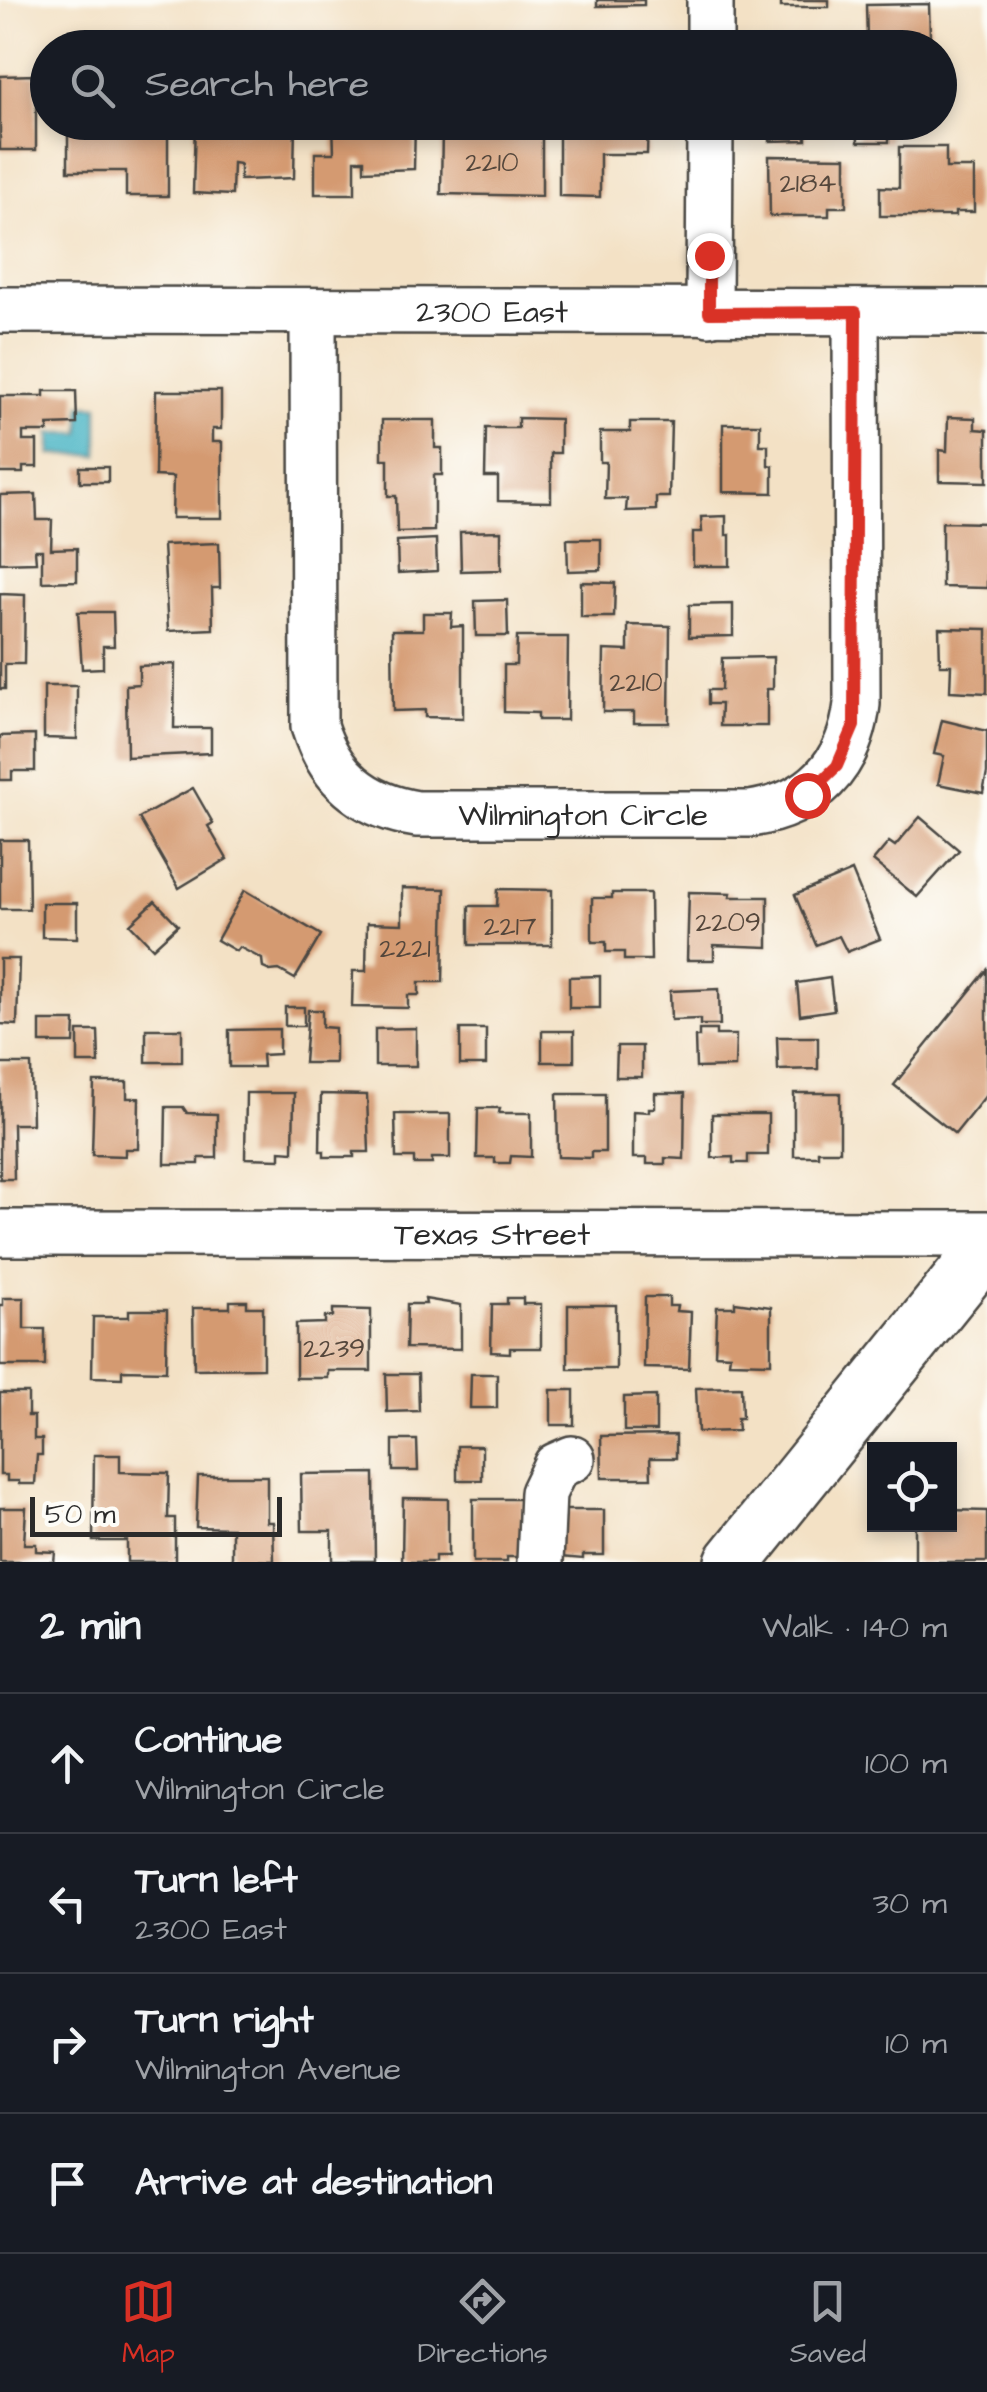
<!DOCTYPE html>
<meta charset="utf-8">
<style>
:root{--surface:#171b24;--page:#242831;--text:#f1f3f6;--muted:#9ea1a6;--line:#363941;--accent:#d93025}
body{margin:0;font-family:"Architects Daughter",sans-serif;background:var(--page);color:var(--text)}
.controls{position:absolute;right:30px;bottom:30px;display:grid;overflow:hidden;border-radius:0px;box-shadow:0 5px 15px #0003}
.controls button{width:90px;height:90px;display:grid;place-items:center;padding:0;border:0;border-bottom:2px solid var(--line);background:var(--surface);color:var(--text);font:50px sans-serif}
.scale{position:absolute;left:30px;bottom:25px;width:252px;box-sizing:border-box;padding-left:10px;border:5px solid #2b2b2b;border-top:0;font-size:28px;line-height:35px;white-space:nowrap;color:#2b2b2b;-webkit-text-stroke:8px #fdfcf7;paint-order:stroke}
.stop{position:absolute;width:30px;height:30px;margin:-22px;border:8px solid #d93025;border-radius:50%;background:#fff}
.stop.end{background:#d93025;border-color:#fff;box-shadow:0 2px 10px #0008}
.list{margin:0;padding:0;list-style:none}
h2{display:flex;justify-content:space-between;align-items:center;height:130px;margin:0;padding:0 40px;font-size:42px}
h2 small{font-size:32px;font-weight:400;color:var(--muted)}
.list li{display:grid;grid-template-columns:65px 1fr auto;gap:30px;align-items:center;box-sizing:border-box;height:140px;padding:0 40px;border-top:2px solid var(--line)}
.list b{display:block;font-size:38px;white-space:nowrap}
.list p{margin:0;font-size:32px;white-space:nowrap;color:var(--muted)}
.list em{font-size:32px;font-style:normal;color:var(--muted)}
.icon{flex:none;width:55px;height:55px;fill:none;stroke:currentColor;stroke-width:2;stroke-linecap:round;stroke-linejoin:round}
.map{position:relative;flex:none;width:987px;height:1562px;overflow:hidden}
.search{position:absolute;background:var(--surface);box-shadow:0 5px 15px #0003;left:30px;right:30px;top:30px;height:110px;display:flex;align-items:center;gap:25px;box-sizing:border-box;padding:0 35px;border-radius:55px;color:var(--muted);font-size:38px}
.sheet{height:690px;background:var(--surface)}
nav{display:flex;justify-content:space-around;align-items:center;box-sizing:border-box;height:140px;border-top:2px solid var(--line);background:var(--surface);font-size:28px;color:var(--muted)}
nav a{display:grid;justify-items:center;gap:5px}
nav .on{color:var(--accent)}
.map>svg:first-child{display:block}
</style>
<div class="map">
<svg width="987" height="1562" viewBox="0 0 987 1562">
<rect width="100%" height="100%" fill="#fdfcf7"/>
<filter id="ink" filterUnits="userSpaceOnUse"><feTurbulence type="fractalNoise" baseFrequency=".01" numOctaves="2"/><feDisplacementMap in="SourceGraphic" scale="20" xChannelSelector="R" yChannelSelector="G"/><feConvolveMatrix kernelMatrix="1 2 1 2 8 2 1 2 1" color-interpolation-filters="sRGB"/></filter>
<filter id="wash" filterUnits="userSpaceOnUse"><feTurbulence type="fractalNoise" baseFrequency=".0048" numOctaves="4" result="noise"/><feDisplacementMap in="SourceGraphic" scale="40" xChannelSelector="R" yChannelSelector="G"/><feGaussianBlur stdDeviation="2.25" result="paint"/><feColorMatrix in="noise" values="0 0 0 0 0 0 0 0 0 0 0 0 0 0 0 0 0 1.4 0 .05"/><feComposite in="paint" operator="in"/></filter>
<g filter="url(#wash)">
<rect width="100%" height="100%" fill="#f3e1c5"/>
<polygon fill="#47b4c4" stroke="#397078" stroke-width="2.5" points="81,405 98,406 98,455 51,455 51,433 81,433"/>
<g id="blocks">
<g fill="#d49a71">
<polygon points="597,0 644,0 644,5 597,6"/>
<rect x="781" y="0" width="48" height="7"/>
<polygon points="929,4 930,37 867,38 866,5"/>
<rect x="254" y="40" width="26" height="8"/>
<polygon points="36,75 36,150 0,150 0,76"/>
<polygon points="68,122 168,122 168,196 126,196 126,171 68,171"/>
<polygon points="195,122 295,122 294,178 240,180 240,164 233,163 232,195 193,193"/>
<polygon points="333,122 415,122 414,169 364,171 364,160 355,160 355,194 315,194 315,153 334,153"/>
<polygon points="559,122 648,122 647,154 600,154 600,197 559,196"/>
<polygon points="770,122 806,122 806,140 770,141"/>
<polygon points="857,122 889,122 889,142 858,142"/>
<polygon points="442,127 542,128 542,196 441,194"/>
<polygon points="899,147 946,147 946,168 974,168 974,212 955,212 955,216 880,216 880,187 899,188"/>
<polygon points="769,156 846,157 846,207 829,207 829,216 770,216"/>
<polygon points="44,391 76,391 77,424 48,425 48,432 23,432 23,441 37,441 37,467 23,467 23,473 0,473 0,396 44,396"/>
<polygon points="156,391 221,391 221,429 212,429 212,442 222,442 222,518 172,518 173,477 155,476"/>
<polygon points="948,417 975,418 975,429 987,430 987,482 939,481 939,450 947,451"/>
<polygon points="518,418 560,419 560,453 551,453 551,502 498,501 498,477 485,477 486,428 518,428"/>
<polygon points="382,420 435,420 435,448 442,448 442,475 434,475 434,531 397,532 396,496 388,496 388,459 382,459"/>
<polygon points="630,422 671,422 669,497 656,497 656,510 626,511 627,499 605,499 606,462 600,462 600,432 630,432"/>
<polygon points="723,424 760,424 760,445 768,445 768,465 773,466 773,493 723,492"/>
<rect x="80" y="467" width="28" height="15"/>
<polygon points="36,494 37,520 52,520 51,549 77,548 77,581 42,582 42,550 35,550 36,562 0,563 0,495"/>
<polygon points="726,516 726,535 730,535 730,566 693,566 693,532 702,532 701,517"/>
<polygon points="942,522 987,523 987,588 942,587"/>
<polygon points="501,531 501,570 461,571 460,532"/>
<polygon points="436,539 437,571 398,573 397,541"/>
<polygon points="567,539 601,539 601,570 568,571"/>
<polygon points="219,543 220,588 212,588 213,629 168,631 163,545"/>
<polygon points="581,582 615,583 614,617 581,617"/>
<polygon points="0,594 25,595 24,664 5,664 5,689 0,689"/>
<polygon points="507,600 508,636 476,636 475,601"/>
<polygon points="733,604 733,636 689,637 689,605"/>
<polygon points="78,612 113,612 114,646 103,646 103,668 82,669"/>
<polygon points="423,613 452,613 451,627 463,626 463,718 425,717 425,710 393,711 392,630 423,630"/>
<polygon points="628,625 670,626 669,723 634,723 634,712 603,712 604,650 628,651"/>
<polygon points="939,628 987,629 987,693 950,691 951,665 940,665"/>
<polygon points="517,637 568,637 567,720 538,720 538,713 504,712 504,665 516,665"/>
<polygon points="773,657 773,689 767,689 767,726 720,726 721,704 708,704 708,690 721,690 722,658"/>
<polygon points="175,664 174,728 211,728 211,753 127,757 126,685 139,684 139,666"/>
<polygon points="44,686 77,686 77,739 44,738"/>
<polygon points="942,720 987,731 987,773 983,793 938,784 944,756 934,754"/>
<polygon points="35,735 35,771 12,771 12,780 0,780 0,736"/>
<polygon points="193,788 213,823 208,826 227,859 179,888 139,818"/>
<polygon points="920,817 959,850 917,897 873,861 889,842 895,846"/>
<polygon points="0,840 28,840 29,909 0,909"/>
<polygon points="852,871 880,939 847,952 839,936 816,945 795,895"/>
<polygon points="402,888 445,889 443,982 419,982 419,995 408,995 408,1008 352,1007 353,971 366,971 367,923 402,924"/>
<polygon points="498,889 552,890 552,945 469,945 469,906 497,906"/>
<polygon points="245,890 321,935 295,979 279,970 270,971 263,968 262,959 239,947 236,951 217,940"/>
<polygon points="689,892 731,893 730,897 768,897 768,947 714,945 714,960 687,960"/>
<polygon points="612,893 650,893 651,960 624,960 624,952 606,952 606,942 592,942 592,898 612,898"/>
<polygon points="155,901 178,925 153,948 130,924"/>
<polygon points="42,903 77,903 77,938 42,937"/>
<polygon points="0,959 19,959 17,1025 0,1024"/>
<polygon points="987,970 987,1094 955,1134 894,1085"/>
<polygon points="600,976 600,1008 569,1008 569,977"/>
<polygon points="830,978 834,1010 800,1015 797,983"/>
<polygon points="719,989 720,1025 700,1025 700,1019 671,1020 670,991"/>
<rect x="285" y="1007" width="19" height="19"/>
<polygon points="308,1010 322,1010 322,1027 335,1028 335,1063 304,1063"/>
<polygon points="40,1021 75,1021 74,1043 40,1043"/>
<polygon points="416,1028 416,1066 375,1066 375,1029"/>
<rect x="146" y="1029" width="36" height="33"/>
<polygon points="279,1029 279,1054 262,1055 263,1067 229,1067 229,1030"/>
<rect x="460" y="1029" width="26" height="36"/>
<polygon points="699,1030 716,1030 716,1035 736,1035 735,1067 696,1068 695,1037 699,1037"/>
<polygon points="78,1031 98,1031 99,1063 78,1063"/>
<rect x="542" y="1031" width="32" height="31"/>
<polygon points="777,1037 818,1037 818,1069 778,1070"/>
<polygon points="617,1046 642,1046 642,1077 616,1077"/>
<polygon points="0,1064 31,1064 32,1124 13,1124 14,1179 0,1179"/>
<polygon points="94,1082 127,1082 127,1098 139,1098 138,1149 125,1149 125,1156 92,1155"/>
<polygon points="246,1093 294,1093 293,1152 280,1151 280,1159 245,1158"/>
<polygon points="655,1093 685,1093 684,1159 665,1158 665,1164 647,1164 647,1158 633,1158 633,1111 649,1112 649,1108 655,1108"/>
<polygon points="794,1093 840,1093 840,1151 818,1151 818,1156 794,1156"/>
<polygon points="321,1094 367,1095 369,1152 354,1152 354,1157 324,1157 324,1151 320,1151"/>
<polygon points="557,1094 605,1094 605,1152 591,1152 591,1158 558,1157"/>
<polygon points="166,1107 183,1107 187,1113 217,1114 217,1158 199,1158 199,1164 165,1164"/>
<polygon points="478,1108 500,1108 499,1113 531,1113 531,1157 511,1156 510,1163 495,1163 495,1158 477,1158"/>
<polygon points="395,1114 450,1114 450,1158 432,1158 432,1164 414,1164 414,1158 396,1158"/>
<polygon points="712,1114 768,1114 768,1155 748,1155 748,1163 733,1163 733,1157 712,1158"/>
<polygon points="645,1297 669,1297 669,1306 677,1306 676,1311 691,1312 689,1369 644,1368"/>
<polygon points="3,1298 24,1298 24,1329 45,1329 45,1366 0,1366 0,1305 3,1305"/>
<polygon points="507,1298 523,1298 523,1304 541,1304 541,1348 510,1348 510,1353 491,1352 492,1304 507,1304"/>
<polygon points="425,1299 461,1305 461,1349 406,1348 407,1304 426,1304"/>
<polygon points="230,1301 247,1301 247,1307 263,1307 263,1368 194,1369 193,1308 230,1308"/>
<polygon points="735,1302 771,1307 771,1363 729,1362 730,1355 715,1354 717,1307 735,1307"/>
<rect x="568" y="1305" width="48" height="64"/>
<polygon points="333,1309 371,1310 371,1371 328,1371 328,1378 296,1378 296,1324 325,1323 325,1317 333,1317"/>
<polygon points="129,1310 167,1310 166,1371 122,1370 122,1378 92,1377 93,1317 129,1317"/>
<polygon points="386,1374 418,1374 419,1411 387,1412"/>
<polygon points="471,1374 497,1374 497,1408 470,1408"/>
<polygon points="741,1387 742,1418 737,1418 738,1431 698,1432 696,1388"/>
<rect x="551" y="1390" width="23" height="35"/>
<polygon points="0,1393 28,1393 28,1416 34,1416 34,1439 42,1439 42,1455 37,1455 35,1484 19,1484 19,1481 7,1481 7,1475 0,1475"/>
<polygon points="656,1396 656,1431 624,1431 624,1397"/>
<polygon points="676,1435 676,1458 650,1458 651,1478 602,1478 601,1436"/>
<polygon points="393,1440 417,1440 418,1471 393,1471"/>
<rect x="457" y="1446" width="25" height="34"/>
<polygon points="94,1455 120,1455 120,1472 169,1473 168,1518 175,1518 175,1562 127,1562 127,1541 93,1541"/>
<polygon points="374,1473 375,1561 332,1561 332,1531 302,1531 301,1474"/>
<polygon points="198,1476 267,1476 267,1522 273,1522 274,1561 232,1560 232,1528 196,1527"/>
<polygon points="403,1498 448,1499 448,1556 435,1556 435,1562 402,1562"/>
<polygon points="473,1499 523,1499 522,1557 507,1557 507,1562 473,1562"/>
<polygon points="0,1508 26,1508 24,1544 36,1544 36,1551 55,1552 54,1562 0,1562"/>
<polygon points="548,1510 604,1510 604,1555 583,1555 583,1559 549,1556"/>
<polygon points="950,1510 987,1511 987,1562 915,1562 915,1524 950,1524"/>
</g>
</g>
</g>
<g filter="url(#ink)">
<use href="#blocks" fill-opacity="0" stroke="#494642" stroke-width="2.5"/>
<g fill="none" stroke-linecap="round" stroke-linejoin="round">
<g stroke="#494642" stroke-width="50">
<g id="minor">
<polyline points="710,48 710,0"/>
<path id="s1" d="M 0,310 L 987,312"/>
<path id="s2" d="M 313,311 L 314,726 C 330,777 364,806 417,814 L 750,814 C 812,805 850,766 857,704 L 856,312"/>
<polyline points="709,313 710,122"/>
<path id="s3" d="M 0,1233 L 987,1234"/>
<polyline points="540,1562 543,1493 556,1466 572,1459"/>
</g>
</g>
<g stroke="#494642" stroke-width="60">
<polyline id="major" points="733,1562 987,1247"/>
</g>
<use href="#minor" stroke="#fff" stroke-width="45"/>
<use href="#major" stroke="#fff" stroke-width="55"/>
</g>
</g>
<g fill="none" stroke-linecap="round" stroke-linejoin="round" filter="url(#ink)">
<polyline stroke="#d93025" stroke-width="12" points="709,255 709,313 856,312 854,726 837,766 807,795"/>
</g>
<g text-anchor="middle" stroke-width="8" stroke-linejoin="round" paint-order="stroke">
<g font-size="28" fill="#55473c">
<text x="492" y="171">2210</text>
<text x="808" y="192">2184</text>
<text x="636" y="691">2210</text>
<text x="728" y="931">2209</text>
<text x="510" y="935">2217</text>
<text x="405" y="957">2221</text>
<text x="334" y="1357">2239</text>
</g>
<g font-size="32" fill="#2b2b2b" stroke="#fdfcf7">
<text dy="11" stroke="none"><textPath href="#s1" startOffset="492">2300 East</textPath></text>
<text dy="11" stroke="none"><textPath href="#s2" startOffset="725">Wilmington Circle</textPath></text>
<text dy="11" stroke="none"><textPath href="#s3" startOffset="492">Texas Street</textPath></text>
</g>
</g>
</svg>
<div class="controls">
<button><svg class="icon" aria-label="locate" viewBox="0 0 24 24"><circle cx="12" cy="12" r="6"/><path d="M12 2v4M12 18v4M2 12h4M18 12h4"/></svg></button>
</div>
<div class="scale">50 m</div>
<div class="stop" style="left:807px;top:795px"></div>
<div class="stop end" style="left:709px;top:255px"></div>
<div class="search"><svg class="icon" aria-label="search" viewBox="0 0 24 24"><circle cx="10" cy="10" r="6"/><path d="M15 15l6 6"/></svg>Search here</div>
</div>
<section class="sheet">
<h2>2 min<small>Walk · 140 m</small></h2>
<ul class="list">
<li><svg class="icon" aria-label="ahead" viewBox="0 0 24 24"><path d="M12 20V5M6 11l6-6 6 6"/></svg><div><b>Continue</b><p>Wilmington Circle</p></div><em>100 m</em></li>
<li><svg class="icon" aria-label="left" viewBox="0 0 24 24"><path d="M17 20v-9H6M10 6l-5 5 5 5"/></svg><div><b>Turn left</b><p>2300 East</p></div><em>30 m</em></li>
<li><svg class="icon" aria-label="right" viewBox="0 0 24 24"><path d="M7 20v-9h11M14 6l5 5-5 5"/></svg><div><b>Turn right</b><p>Wilmington Avenue</p></div><em>10 m</em></li>
<li><svg class="icon" aria-label="arrive" viewBox="0 0 24 24"><path d="M6 21V4h12l-3 4 3 4H6"/></svg><div><b>Arrive at destination</b></div></li>
</ul>
</section>
<nav>
<a class="on"><svg class="icon" aria-label="map" viewBox="0 0 24 24"><path d="M3 6l6-2 6 2 6-2v14l-6 2-6-2-6 2zM9 4v14M15 6v14"/></svg>Map</a>
<a><svg class="icon" aria-label="directions" viewBox="0 0 24 24"><path d="M12 3l9 9-9 9-9-9zM9 14v-3h6M13 9l2 2-2 2"/></svg>Directions</a>
<a><svg class="icon" aria-label="saved" viewBox="0 0 24 24"><path d="M7 4h10v16l-5-4-5 4z"/></svg>Saved</a>
</nav>
